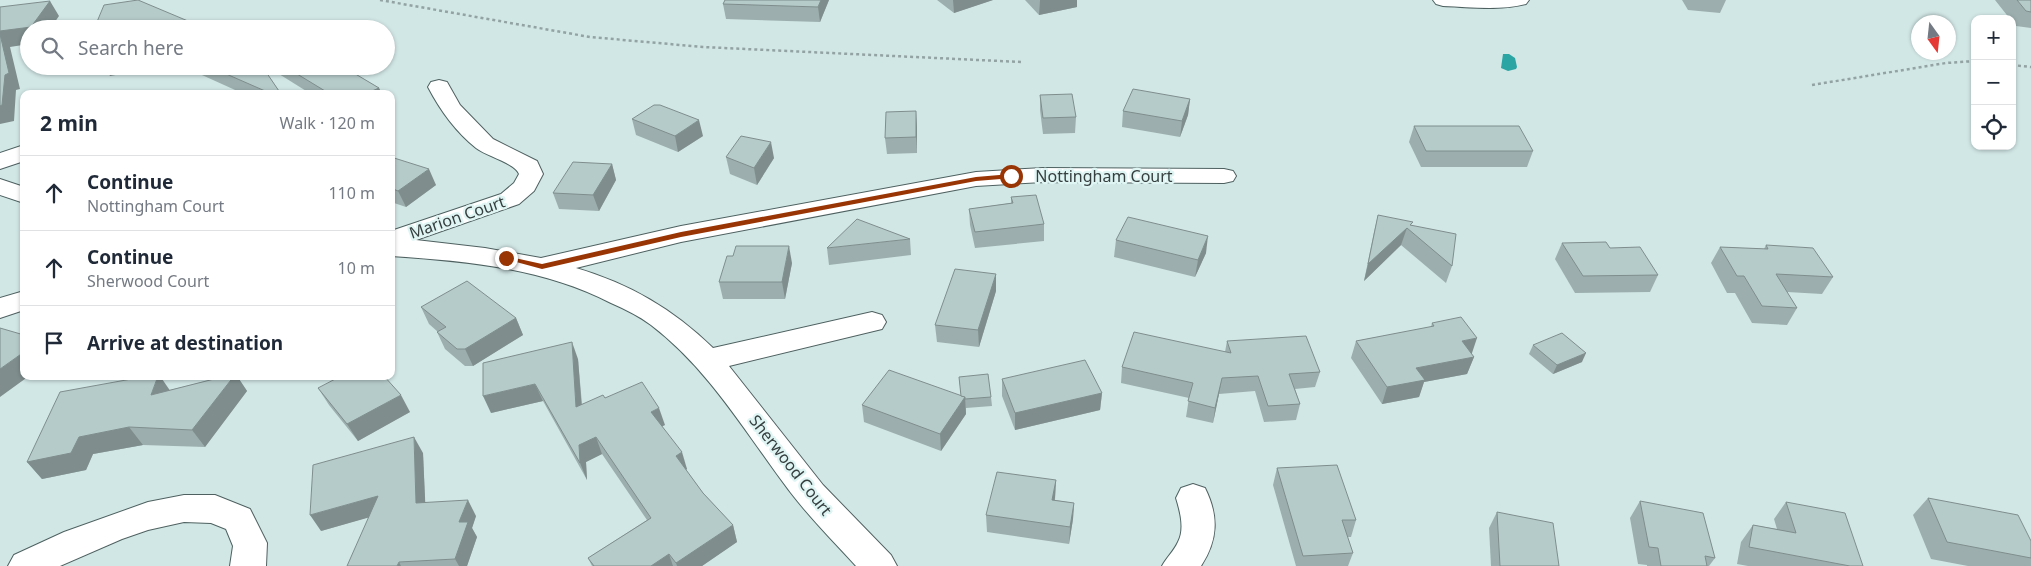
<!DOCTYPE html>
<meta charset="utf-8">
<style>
:root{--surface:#fff;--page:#f6f6f7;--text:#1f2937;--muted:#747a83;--line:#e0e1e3}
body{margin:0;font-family:"Noto Sans",sans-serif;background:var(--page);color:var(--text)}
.controls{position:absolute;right:15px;top:15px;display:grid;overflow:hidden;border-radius:10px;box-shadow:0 1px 4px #0004}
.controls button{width:45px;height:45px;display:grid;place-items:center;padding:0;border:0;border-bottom:1px solid var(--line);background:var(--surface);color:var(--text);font:25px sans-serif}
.compass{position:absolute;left:1911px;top:15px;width:45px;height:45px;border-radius:50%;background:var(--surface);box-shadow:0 1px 4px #0004;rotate:165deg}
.stop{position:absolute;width:15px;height:15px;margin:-11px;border:4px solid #993504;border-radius:50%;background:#fff}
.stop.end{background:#993504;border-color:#fff;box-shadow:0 1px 5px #0008}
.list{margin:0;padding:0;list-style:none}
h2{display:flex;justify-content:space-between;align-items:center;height:65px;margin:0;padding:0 20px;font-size:21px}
h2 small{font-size:16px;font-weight:400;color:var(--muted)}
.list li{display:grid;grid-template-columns:32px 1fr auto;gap:15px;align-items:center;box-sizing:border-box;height:75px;padding:0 20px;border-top:1px solid var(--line)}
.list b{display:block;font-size:19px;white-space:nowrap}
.list p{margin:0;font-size:16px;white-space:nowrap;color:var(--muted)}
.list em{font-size:16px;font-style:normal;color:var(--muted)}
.icon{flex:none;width:28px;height:28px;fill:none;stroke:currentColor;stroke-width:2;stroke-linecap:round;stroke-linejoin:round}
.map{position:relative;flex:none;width:2031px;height:566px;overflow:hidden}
.search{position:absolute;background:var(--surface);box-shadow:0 1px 4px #0004;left:20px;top:20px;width:375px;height:55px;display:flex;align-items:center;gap:12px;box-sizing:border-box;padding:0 18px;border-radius:28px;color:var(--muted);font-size:19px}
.panel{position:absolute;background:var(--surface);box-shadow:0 1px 4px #0004;left:20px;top:90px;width:375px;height:290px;border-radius:10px}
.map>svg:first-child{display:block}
</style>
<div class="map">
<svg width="2031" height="566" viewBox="0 0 2031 566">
<rect width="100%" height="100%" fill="#d1e7e6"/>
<polygon fill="#2aa5a4" points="1503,54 1509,54 1515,58 1517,67 1516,69 1508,71 1501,68"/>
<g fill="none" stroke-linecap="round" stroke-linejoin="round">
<g stroke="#4e6160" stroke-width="2">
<g id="minor">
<path d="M 1433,0 L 1529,0 L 1526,4 C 1499,11 1470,7 1443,6 L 1436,4 Z"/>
<path d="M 439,80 L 447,82 L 460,105 L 493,139 L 537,161 L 543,174 L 534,191 L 519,204 L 416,240 L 485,248 L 541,258 L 681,226 L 976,172 L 1043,168 L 1224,169 L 1233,171 L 1236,176 L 1233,181 L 1224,183 L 1043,182 L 976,186 L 681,242 L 576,268 C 630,284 673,309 713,348 L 872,312 L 882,315 L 886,322 L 882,329 L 729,366 L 823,485 L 891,555 L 897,566 L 856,566 C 834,542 811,519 791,493 C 747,435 710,370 651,325 C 639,316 625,309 611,303 C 543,268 467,261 391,256 L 391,231 L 501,194 L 514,183 L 519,174 C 515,163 486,156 476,148 C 456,132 440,110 428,87 L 431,82 Z"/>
<polygon points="24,145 24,161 0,169 0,153"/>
<polygon points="0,179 24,187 24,203 0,195"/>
<polygon points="24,291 24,310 0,318 0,298"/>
<path d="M 1193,484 L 1205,488 C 1219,516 1218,540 1201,566 L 1162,566 C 1167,557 1174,551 1178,542 C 1185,529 1180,511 1176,498 L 1181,488 Z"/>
<polygon points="184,495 215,495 250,509 267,543 266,566 230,566 233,546 226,529 211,523 184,522 148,530 122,539 60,566 8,566 14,555 64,532 148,502"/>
</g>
</g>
<g stroke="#93a3a3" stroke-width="2.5" stroke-dasharray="3 3" stroke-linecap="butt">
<polyline points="380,0 590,37 703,47 1021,62"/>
<polyline points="2012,65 2031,67"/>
<polyline points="1812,85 1946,63 1975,61"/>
</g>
<use href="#minor" fill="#fff" fill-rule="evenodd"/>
</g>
<g fill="#9cafae">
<polygon points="725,0 829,0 820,22 726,19 723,4"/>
<polygon points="937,0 993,0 954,13"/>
<polygon points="1025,0 1077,0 1077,7 1039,15"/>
<polygon points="1682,0 1726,0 1720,13 1688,10"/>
<polygon points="1995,0 2031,0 2031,28 2016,26 2012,22 2012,19 2010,19"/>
<polygon points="182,66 262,66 281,94 244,94"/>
<polygon points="270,66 342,66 379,88 382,94 311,94 271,69"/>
<polygon points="1040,95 1076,117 1075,133 1043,134 1040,110"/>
<polygon points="1190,99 1188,115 1180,137 1122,127 1123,111"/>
<polygon points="916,111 917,153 887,154 885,138"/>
<polygon points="632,119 703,136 678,152 636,135"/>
<polygon points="1414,126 1533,151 1527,167 1421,167 1409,142"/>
<polygon points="391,157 436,185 406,207 391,202"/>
<polygon points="726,157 774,158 757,185 730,174"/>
<polygon points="612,164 616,180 599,211 559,209 553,193"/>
<polygon points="1011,197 1044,224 1044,241 975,248 970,225 969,209 1011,203"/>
<polygon points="1378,215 1412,225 1452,266 1446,283 1401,245 1364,281 1374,232"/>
<polygon points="910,239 911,255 829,265 827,248"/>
<polygon points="1116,240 1206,253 1195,277 1114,257"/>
<polygon points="1562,243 1610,248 1658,275 1650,292 1575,293 1555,259"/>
<polygon points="1766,245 1833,277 1822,294 1787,292 1797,308 1787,325 1752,323 1735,293 1727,293 1711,263 1720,247 1764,249"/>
<polygon points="792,263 785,299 723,299 719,282"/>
<polygon points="996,274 996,291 979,347 937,342 935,325"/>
<polygon points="421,307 516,318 523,335 473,366 465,366 445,349 437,332 438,332 429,324"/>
<polygon points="1432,323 1471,353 1474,357 1467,374 1424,382 1419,397 1382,404 1351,358 1356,341 1431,327"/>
<polygon points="1227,341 1320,372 1315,387 1295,389 1300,404 1296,420 1264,422 1255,391 1219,394 1213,423 1186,417 1189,398 1121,383 1122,367 1225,352"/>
<polygon points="1533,345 1582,362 1553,374 1529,354"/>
<polygon points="578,359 582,404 605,398 665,425 662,426 687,469 686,470 703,493 733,525 737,542 702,566 592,566 588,558 647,520 602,454 586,462 587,480 543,401 491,413"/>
<polygon points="226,376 237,376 247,391 205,447 143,445 93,454 86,470 42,479 27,462 170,390"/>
<polygon points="959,377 991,397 992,406 966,408 966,414 941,451 864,422 862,405 961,395"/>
<polygon points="1002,379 1102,393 1100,410 1015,430 1002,396"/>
<polygon points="318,388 410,412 358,441 329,405"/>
<polygon points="423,453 425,502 476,516 472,528 477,537 467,566 347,566 369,517 321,531"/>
<polygon points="1277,468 1356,520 1351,537 1347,537 1353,553 1348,566 1296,566 1273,485"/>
<polygon points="1056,480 1055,500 1074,503 1073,519 1069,544 987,532 986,515"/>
<polygon points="1928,498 2031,541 2031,566 1968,566 1931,559 1913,515"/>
<polygon points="1640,501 1715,558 1709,566 1647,566 1647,565 1638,564 1630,518"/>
<polygon points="1786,502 1863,566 1748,566 1737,564 1741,542 1753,525 1777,529 1774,519"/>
<polygon points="1497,512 1559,566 1491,566 1489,528"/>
</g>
<g fill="#7f8e8d">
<polygon points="821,0 829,0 820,22 818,7"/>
<polygon points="953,0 993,0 954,13"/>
<polygon points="1040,0 1077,0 1077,7 1039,15"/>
<polygon points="50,1 59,16 50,29 29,29 29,44 10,47 20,89 16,90 14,121 0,124 0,31"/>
<polygon points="85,66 144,66 143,70 110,76 108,72 90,74"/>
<polygon points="379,88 382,94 373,94 372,91"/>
<polygon points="1190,99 1188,115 1180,137 1182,121"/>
<polygon points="916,111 917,127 917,153 916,137"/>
<polygon points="699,120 703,136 678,152 675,136"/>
<polygon points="771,142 774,158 757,185 754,168"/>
<polygon points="612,164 616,180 599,211 593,195"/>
<polygon points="429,169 436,185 406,207 398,191"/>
<polygon points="1407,228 1401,245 1364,281 1368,264"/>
<polygon points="1208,236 1206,253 1195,277 1198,260"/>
<polygon points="789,246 792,263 785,299 782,282"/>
<polygon points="996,274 996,291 979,347 978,330"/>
<polygon points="516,318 523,335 473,366 465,349"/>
<polygon points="1477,338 1471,356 1462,341"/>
<polygon points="572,342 578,359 583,424 576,407"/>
<polygon points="24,352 24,376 29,376 0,397 0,369"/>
<polygon points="1586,353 1582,362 1553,374 1557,365"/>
<polygon points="1474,357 1467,374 1424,382 1419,397 1382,404 1387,387 1416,368"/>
<polygon points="158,376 160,376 171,392 151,395"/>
<polygon points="234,376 237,376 247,391 205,447 192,430"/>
<polygon points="1222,378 1219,394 1213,423 1215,408"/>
<polygon points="535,384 543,401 491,413 483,396"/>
<polygon points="1102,393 1100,410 1015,430 1015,413"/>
<polygon points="401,395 410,412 358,441 347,424"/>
<polygon points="965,397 966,414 941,451 940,434"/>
<polygon points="659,408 665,425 656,429 651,412"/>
<polygon points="129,427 143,445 93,454 86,470 42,479 27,462 79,437"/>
<polygon points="414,437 423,453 426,519 416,503"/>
<polygon points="596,437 602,454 586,462 587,480 580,463 579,445"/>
<polygon points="682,452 687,469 681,473 676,456"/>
<polygon points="1056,480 1055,497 1052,517 1052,500"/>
<polygon points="378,496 388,512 321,531 310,515"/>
<polygon points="468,500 476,516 472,528 477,537 467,566 459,566 455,559 459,522"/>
<polygon points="1074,503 1073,519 1069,544 1070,527"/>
<polygon points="733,525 737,542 702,566 677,566 676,563"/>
<polygon points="669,554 673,566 651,566"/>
<polygon points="399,562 401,566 397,566"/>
</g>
<g fill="#b5cbca" stroke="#7f8e8d">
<polygon points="138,0 207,29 94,29 104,5"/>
<polygon points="725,0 821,0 818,7 723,4"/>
<polygon points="2017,0 2031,0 2031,12 2026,11"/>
<polygon points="50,1 31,27 0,31 0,7"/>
<polygon points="0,34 9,73 5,75 2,105 0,106"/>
<polygon points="208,66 262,66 281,94 272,94"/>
<polygon points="284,66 342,66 379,88 372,91 376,94 330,94"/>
<polygon points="1133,89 1190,99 1182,121 1123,111"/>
<polygon points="1072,94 1076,117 1043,118 1040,95"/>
<polygon points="654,105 660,105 699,120 675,136 632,119"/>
<polygon points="916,111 916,137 885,138 886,112"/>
<polygon points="1414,126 1519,126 1533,151 1426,151"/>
<polygon points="741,136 771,142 754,168 726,157"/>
<polygon points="391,157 429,169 398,191 391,188"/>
<polygon points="573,162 612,164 593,195 553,193"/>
<polygon points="1036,195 1044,224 975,232 969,209 1013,203 1011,197"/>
<polygon points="1378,215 1413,222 1410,225 1456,234 1452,266 1407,228 1368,264"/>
<polygon points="1128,217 1208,236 1198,260 1116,240"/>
<polygon points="857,219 910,239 827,248"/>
<polygon points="1606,242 1610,248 1640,247 1658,275 1583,276 1562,243"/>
<polygon points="1766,245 1813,248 1833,277 1776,274 1797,308 1762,306 1744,276 1737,276 1720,247 1768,249"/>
<polygon points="736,246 789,246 782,282 719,282 727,256 733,256"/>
<polygon points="955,269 996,274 978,330 935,325"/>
<polygon points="467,281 516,318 465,349 457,349 437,332 446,327 421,307"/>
<polygon points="1461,317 1477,338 1462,341 1474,357 1416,368 1425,380 1387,387 1356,341 1434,326 1432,323"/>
<polygon points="0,328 24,335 24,352 0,369"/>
<polygon points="1134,332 1231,353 1227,341 1306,336 1320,372 1289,374 1300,404 1268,406 1258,376 1222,378 1215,408 1188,401 1193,383 1122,367"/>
<polygon points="1562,333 1586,353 1557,365 1533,345"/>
<polygon points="572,342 576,407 603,395 605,398 642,382 659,408 651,412 682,452 676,456 703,493 733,525 676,563 669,554 651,566 594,566 588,558 651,518 596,437 579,445 580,463 535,384 483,396 483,363"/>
<polygon points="1085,360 1102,393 1015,413 1002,379"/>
<polygon points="889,370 965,397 940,434 862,405"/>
<polygon points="988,374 991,397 965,399 965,397 961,396 959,377"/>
<polygon points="148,376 158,376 151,395 226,376 234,376 192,430 129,427 79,437 71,453 27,462 60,392"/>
<polygon points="341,376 384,376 401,395 347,424 318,388"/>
<polygon points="414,437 416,503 468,500 459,522 468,522 455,559 399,562 397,566 347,566 378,496 310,515 313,465"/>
<polygon points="1337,465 1356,520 1342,520 1353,553 1303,556 1277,468"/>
<polygon points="997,472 1056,480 1052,500 1074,503 1070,527 986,515"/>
<polygon points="1928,498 2018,515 2031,541 2031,558 1947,542"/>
<polygon points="1640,501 1703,513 1715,558 1705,556 1707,566 1661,566 1658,548 1649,547"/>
<polygon points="1786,502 1845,513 1863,566 1850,566 1749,547 1753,525 1796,533"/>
<polygon points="1497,512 1553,523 1559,566 1500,566"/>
</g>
<polygon fill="#993504" points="1011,174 1013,174 1013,178 976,181 681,237 542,269 502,258 506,256 542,264 681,232 976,177"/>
<g text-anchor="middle" stroke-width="4.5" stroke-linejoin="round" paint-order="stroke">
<g font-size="16" fill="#363e3e" stroke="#def5f4">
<text x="1104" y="182">Nottingham Court</text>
<text transform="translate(457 217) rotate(-19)" y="6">Marion Court</text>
<text transform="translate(791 465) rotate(52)" y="6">Sherwood Court</text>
</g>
</g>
</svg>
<div class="controls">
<button>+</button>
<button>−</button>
<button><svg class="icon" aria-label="locate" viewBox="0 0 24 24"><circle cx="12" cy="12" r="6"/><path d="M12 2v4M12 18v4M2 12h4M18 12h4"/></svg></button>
</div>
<svg class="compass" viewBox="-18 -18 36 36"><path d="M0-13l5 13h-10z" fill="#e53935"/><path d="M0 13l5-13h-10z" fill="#747a83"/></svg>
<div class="stop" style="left:1011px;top:176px"></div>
<div class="stop end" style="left:506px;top:258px"></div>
<div class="search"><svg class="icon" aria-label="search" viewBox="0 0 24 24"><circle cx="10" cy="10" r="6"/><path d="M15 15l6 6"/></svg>Search here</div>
<section class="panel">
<h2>2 min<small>Walk · 120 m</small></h2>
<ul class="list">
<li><svg class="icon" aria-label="ahead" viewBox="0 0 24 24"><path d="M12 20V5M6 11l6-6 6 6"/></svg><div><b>Continue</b><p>Nottingham Court</p></div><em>110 m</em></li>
<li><svg class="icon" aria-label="ahead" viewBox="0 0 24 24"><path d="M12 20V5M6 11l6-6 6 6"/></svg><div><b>Continue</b><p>Sherwood Court</p></div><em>10 m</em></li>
<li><svg class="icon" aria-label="arrive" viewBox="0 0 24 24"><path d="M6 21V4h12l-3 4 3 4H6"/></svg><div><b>Arrive at destination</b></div></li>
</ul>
</section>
</div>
